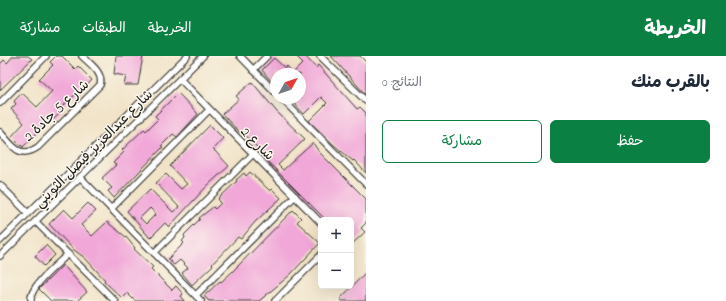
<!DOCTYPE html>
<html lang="ar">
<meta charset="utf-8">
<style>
:root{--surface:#fff;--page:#f6f6f7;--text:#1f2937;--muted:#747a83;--line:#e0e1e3;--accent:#0b8043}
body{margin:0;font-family:"Indie Flower","Playpen Sans Arabic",sans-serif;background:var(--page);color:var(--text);direction:rtl}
.controls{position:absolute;right:12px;bottom:12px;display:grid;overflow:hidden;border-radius:6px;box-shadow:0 4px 16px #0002}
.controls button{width:36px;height:36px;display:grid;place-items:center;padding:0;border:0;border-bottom:1px solid var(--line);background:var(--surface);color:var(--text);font:20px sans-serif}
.compass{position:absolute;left:270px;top:12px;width:36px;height:36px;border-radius:50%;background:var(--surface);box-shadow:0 4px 16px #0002;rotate:50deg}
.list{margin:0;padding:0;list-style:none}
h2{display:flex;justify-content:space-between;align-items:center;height:52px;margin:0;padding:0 16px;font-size:17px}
h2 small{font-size:13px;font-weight:400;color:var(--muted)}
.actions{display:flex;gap:8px;padding:12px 16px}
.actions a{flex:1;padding:9px 0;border:1px solid var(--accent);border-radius:6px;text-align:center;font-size:14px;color:var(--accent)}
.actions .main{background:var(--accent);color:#fff}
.map{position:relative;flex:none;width:366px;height:245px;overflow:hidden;direction:ltr}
header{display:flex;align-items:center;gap:24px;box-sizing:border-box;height:56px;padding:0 20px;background:var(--accent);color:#fff}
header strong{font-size:19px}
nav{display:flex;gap:22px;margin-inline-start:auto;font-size:14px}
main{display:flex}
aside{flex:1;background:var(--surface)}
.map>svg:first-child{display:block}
</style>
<header>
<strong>الخريطة</strong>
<nav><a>الخريطة</a><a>الطبقات</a><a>مشاركة</a></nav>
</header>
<main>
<aside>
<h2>بالقرب منك<small>النتائج: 0</small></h2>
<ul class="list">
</ul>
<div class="actions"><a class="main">حفظ</a><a>مشاركة</a></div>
</aside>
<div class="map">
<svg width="366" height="245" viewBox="0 0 366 245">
<rect width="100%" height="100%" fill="#fbf7ec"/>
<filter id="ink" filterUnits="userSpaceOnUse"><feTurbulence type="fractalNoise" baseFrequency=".025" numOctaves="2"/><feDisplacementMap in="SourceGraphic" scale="8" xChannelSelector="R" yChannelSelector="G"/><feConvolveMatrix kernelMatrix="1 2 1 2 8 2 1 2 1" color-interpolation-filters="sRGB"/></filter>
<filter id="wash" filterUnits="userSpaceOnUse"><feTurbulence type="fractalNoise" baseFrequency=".012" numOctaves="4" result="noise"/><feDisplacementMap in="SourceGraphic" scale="16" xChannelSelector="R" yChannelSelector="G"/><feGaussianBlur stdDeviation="0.9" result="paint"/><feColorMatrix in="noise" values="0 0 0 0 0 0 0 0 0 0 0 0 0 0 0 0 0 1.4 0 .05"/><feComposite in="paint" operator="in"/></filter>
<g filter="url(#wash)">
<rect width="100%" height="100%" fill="#f1e3c7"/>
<g id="blocks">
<g fill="#f1a7d8" fill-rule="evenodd">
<polygon points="13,0 28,0 32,3 0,34 0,8 4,4 7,7"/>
<polygon points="56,0 62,0 75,13 78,10 92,24 80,37 78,36 62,51 64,53 53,64 51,62 23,91 12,80 24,67 11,53 16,48 14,45 22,37 37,51 52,35 39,23 53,9 50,6"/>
<polygon points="116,0 143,0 138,29 124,29 126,20 114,18"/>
<polygon points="296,0 305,0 316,12 318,9 357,53 360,51 366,57 366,117 354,104 353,105 334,89 309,65 327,47 321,41 304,58 289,42 300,42 300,18 276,18 276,31 262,14 274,2 285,12 287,10 293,17 303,7"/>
<polygon points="331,0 360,0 366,6 366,39"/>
<polygon points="252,26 277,56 305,83 278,109 283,114 313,87 319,96 366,143 366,167 361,172 365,176 351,189 351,164 326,164 263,101 265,99 249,83 242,75 240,77 222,58 239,43 236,40"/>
<polygon points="178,37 198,58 177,81 173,78 161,90 163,91 114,142 108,135 112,132 102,122 116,109 113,107 124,96 122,94 144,73 146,75 158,63 155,60"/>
<path d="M 210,69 L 223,82 L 213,93 L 229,110 L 207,130 L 169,171 L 165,167 L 150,182 L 127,155 L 150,133 L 173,156 L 179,151 L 156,127 L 166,118 L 181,133 L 187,128 L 170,110 ZM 150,152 L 156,158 L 146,168 L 140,162 Z"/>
<polygon points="250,116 270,135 272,133 281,142 255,166 241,183 238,181 212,208 213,209 192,229 182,217 188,212 180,204 174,209 168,203 184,187 182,185 185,182 184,179 200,163 199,162 213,151 215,153 221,147 218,143 237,125 236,124 244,117 246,120"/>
<polygon points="88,147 96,155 81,169 92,180 107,166 126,181 135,192 134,193 153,211 151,213 172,234 176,230 183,238 181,240 185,245 135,245 127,237 122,242 104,225 105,224 85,202 74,194 49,168 64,153 73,162"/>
<polygon points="293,154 301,162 297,166 320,187 290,219 259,245 209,245 204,240 220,225 221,226 231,217"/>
<polygon points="46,189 55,199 44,210 35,200"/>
<polygon points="63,209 87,236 77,245 51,245 39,233"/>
<polygon points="366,216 366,245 342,245 340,243"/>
</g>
</g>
</g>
<g filter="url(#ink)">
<use href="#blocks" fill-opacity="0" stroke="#3c3a36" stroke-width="1"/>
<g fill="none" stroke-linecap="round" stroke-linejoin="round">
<g stroke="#3c3a36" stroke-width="8">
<g id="minor">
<polyline points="240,0 276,37"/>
<polyline points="320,0 366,45"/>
<polyline points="253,14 267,0"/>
<polyline points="180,23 321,167"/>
<polyline points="281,42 366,128"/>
<polyline points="0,47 46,0"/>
<path d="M 0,76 C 12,89 19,104 38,91 L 100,29 C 104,17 90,8 82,0"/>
<polyline points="80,121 201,245"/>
<polyline points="0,129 28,157"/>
<polyline points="111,153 209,54"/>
<polyline points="36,166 115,245"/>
<polyline points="0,185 187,0"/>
<polyline points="154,197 253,98"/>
<polyline points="0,200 203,0"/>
<polyline points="196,239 295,140"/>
<path d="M 31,245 C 29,230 58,208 68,198"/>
<polyline points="275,245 321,199"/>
</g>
</g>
<use href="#minor" stroke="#fff" stroke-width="5.5"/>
</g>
</g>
<g text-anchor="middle" stroke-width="3" stroke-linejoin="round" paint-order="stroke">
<g font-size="14" fill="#1c1c1c" stroke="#fbf7ec">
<text transform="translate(56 54) rotate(-43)" y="5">شارع 5 جادة 2</text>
<text transform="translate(258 87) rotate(45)" y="5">شارع 2</text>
<text transform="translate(93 92) rotate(-45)" y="5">شارع عبدالعزيز فيصل الثويني</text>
</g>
</g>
</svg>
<div class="controls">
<button>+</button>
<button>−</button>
</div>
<svg class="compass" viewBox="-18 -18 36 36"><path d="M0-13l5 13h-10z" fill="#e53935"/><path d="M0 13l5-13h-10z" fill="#747a83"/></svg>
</div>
</main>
